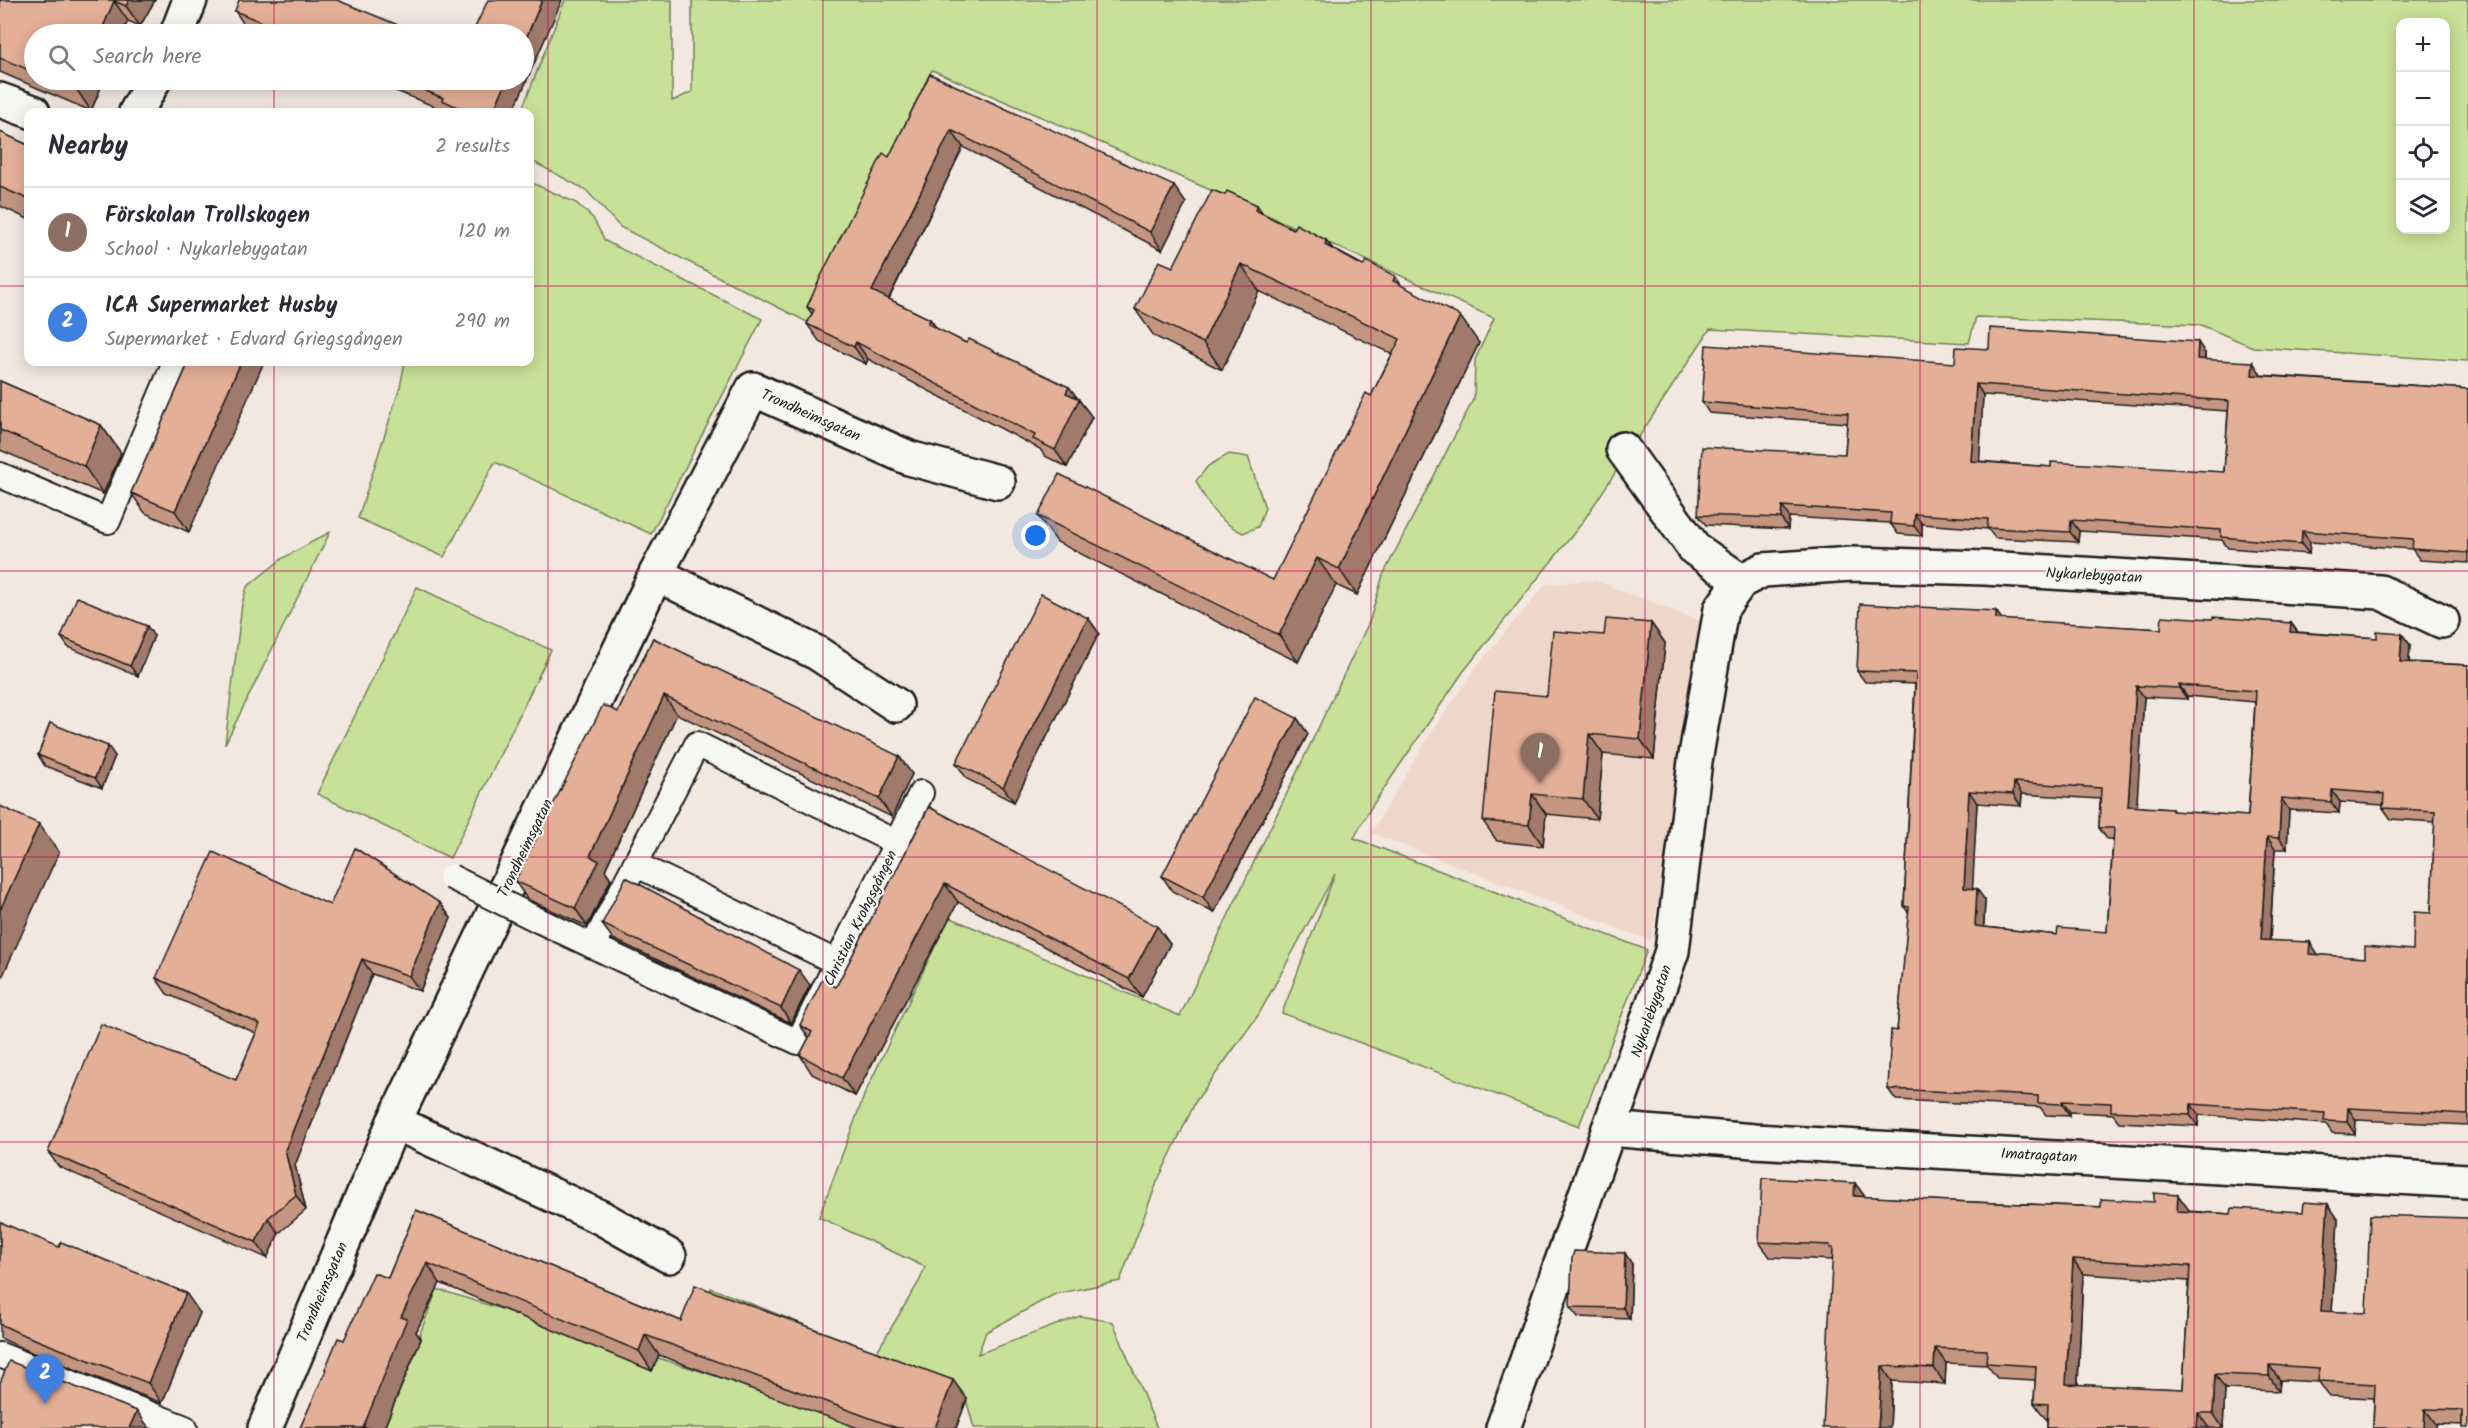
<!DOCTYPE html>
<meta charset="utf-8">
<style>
:root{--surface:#fff;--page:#f2f2f3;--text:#2b2b33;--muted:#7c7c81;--line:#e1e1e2;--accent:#c8321e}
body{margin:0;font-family:Kalam,sans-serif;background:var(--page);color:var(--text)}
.controls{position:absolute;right:18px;top:18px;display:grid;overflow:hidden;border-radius:12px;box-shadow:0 3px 15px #0003}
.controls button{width:54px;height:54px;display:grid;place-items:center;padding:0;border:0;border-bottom:2px solid var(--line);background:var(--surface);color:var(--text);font:30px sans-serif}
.you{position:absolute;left:1036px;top:536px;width:21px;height:21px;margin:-15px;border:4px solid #fff;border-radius:50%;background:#1a73e8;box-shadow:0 0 0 9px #1a73e833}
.badge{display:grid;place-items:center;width:39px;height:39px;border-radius:50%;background:var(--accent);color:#fff;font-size:20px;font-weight:700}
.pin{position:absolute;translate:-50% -50px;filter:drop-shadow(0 2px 3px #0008)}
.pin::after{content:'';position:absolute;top:32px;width:21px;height:18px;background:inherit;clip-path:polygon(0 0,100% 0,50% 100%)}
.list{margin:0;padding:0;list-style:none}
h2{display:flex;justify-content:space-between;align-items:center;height:78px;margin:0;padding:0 24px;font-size:26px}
h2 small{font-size:20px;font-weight:400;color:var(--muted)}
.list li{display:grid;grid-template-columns:39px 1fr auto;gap:18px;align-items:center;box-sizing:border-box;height:90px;padding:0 24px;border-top:2px solid var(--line)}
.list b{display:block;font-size:22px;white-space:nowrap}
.list p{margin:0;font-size:20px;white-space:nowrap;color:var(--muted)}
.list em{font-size:20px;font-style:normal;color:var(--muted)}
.icon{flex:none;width:33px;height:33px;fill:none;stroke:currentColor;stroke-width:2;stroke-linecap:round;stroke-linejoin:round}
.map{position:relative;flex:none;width:2468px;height:1428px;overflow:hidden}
.search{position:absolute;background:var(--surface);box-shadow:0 3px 15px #0003;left:24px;top:24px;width:510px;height:66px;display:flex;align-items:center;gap:15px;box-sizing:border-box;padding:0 21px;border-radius:33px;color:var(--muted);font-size:22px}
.panel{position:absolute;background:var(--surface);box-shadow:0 3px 15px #0003;left:24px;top:108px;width:510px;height:258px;border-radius:12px}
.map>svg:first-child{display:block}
</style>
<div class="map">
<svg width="2468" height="1428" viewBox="0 0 2468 1428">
<rect width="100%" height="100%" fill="#f2e8e0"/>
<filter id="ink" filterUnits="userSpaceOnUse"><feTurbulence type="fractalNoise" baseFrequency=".0167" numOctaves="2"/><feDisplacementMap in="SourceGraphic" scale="12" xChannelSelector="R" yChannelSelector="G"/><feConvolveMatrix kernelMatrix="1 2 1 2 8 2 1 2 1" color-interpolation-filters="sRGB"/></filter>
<g filter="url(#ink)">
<polygon fill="#eed7ca" points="1594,580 1706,623 1651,941 1371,833 1431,733 1479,663 1546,584"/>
<g fill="#c8e198" stroke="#727e5a" stroke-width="1.5" fill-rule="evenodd">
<path d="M 565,0 L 672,0 L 672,101 L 692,92 L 692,0 L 2468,0 L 2468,361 L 2253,347 L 2201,325 L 1976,317 L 1969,343 L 1710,329 L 1582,523 L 1463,672 L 1370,809 L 1354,838 L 1647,950 L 1579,1126 L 1282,1013 L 1335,874 L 1259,1014 L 1196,1101 L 1157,1182 L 1120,1281 L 1055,1294 L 986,1332 L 978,1354 L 1080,1316 L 1113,1322 L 1157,1428 L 974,1428 L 966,1399 L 708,1304 L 711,1288 L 876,1353 L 920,1280 L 925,1267 L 819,1217 L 865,1093 L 949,917 L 1180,1016 L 1370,620 L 1383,575 L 1474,398 L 1475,360 L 1494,318 L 1243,204 L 932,70 L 811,324 L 620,227 L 586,190 L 530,160 L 530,112 L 521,112 ZM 2400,22 L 2446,22 L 2446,230 L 2400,230 Z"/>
<polygon points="530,182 576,203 593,218 605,241 762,319 651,534 495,462 444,557 358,518 400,387 405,362 530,362"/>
<path d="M 1229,454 L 1248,457 L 1265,508 L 1258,527 L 1243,533 C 1216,520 1209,507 1196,481 L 1208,466 Z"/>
<polygon points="330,532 225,744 242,604 247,587 283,558"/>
<polygon points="417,587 551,650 450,858 317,794"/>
<polygon points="437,1289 883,1428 384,1428"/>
</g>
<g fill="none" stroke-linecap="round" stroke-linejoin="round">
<g stroke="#1c1c1c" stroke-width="28">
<g id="pedestrian">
<polyline points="0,475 108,521 175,362"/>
<path d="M 897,843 L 697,744 L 593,946 L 798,1042 C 839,959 880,876 921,793"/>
<polyline points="635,864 838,963"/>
<polyline points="538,920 593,946"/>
<polyline points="0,1355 185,1428"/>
</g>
</g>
<g stroke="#1c1c1c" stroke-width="38">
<g id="minor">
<polyline points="177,34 190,0"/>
<polyline points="0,100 33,112"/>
<polyline points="136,112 154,80"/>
<polyline points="1623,449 1695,549 1741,581"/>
<polyline points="656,574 817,653 896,705"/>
<polyline points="394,1122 602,1218 669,1256"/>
<polyline points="1609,1129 1754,1141 2468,1181"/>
<polyline points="265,1428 394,1122 656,574 753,389 909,458 998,482"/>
<polyline points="1503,1428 1672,951 1695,761 1721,609 1741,581 1763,570 1852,564 1985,568 2380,592 2442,621"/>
</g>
</g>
<use href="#pedestrian" stroke="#f6f6f2" stroke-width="24"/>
<use href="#minor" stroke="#f6f6f2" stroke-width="33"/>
<g stroke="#1c1c1c" stroke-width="28" stroke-linecap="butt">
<polyline id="pedestrian-bridge" points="451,877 538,920"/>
</g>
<use href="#pedestrian-bridge" stroke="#f6f6f2" stroke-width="24"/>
</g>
<g fill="#c49682" stroke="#1c1c1c" stroke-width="1.5" fill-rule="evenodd">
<polygon points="0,0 155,0 140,26 128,21 34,34 34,80 104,80 91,111 0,72"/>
<polygon points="235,11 420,34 260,34 247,29"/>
<polygon points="930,74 1186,203 1162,250 963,147 889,299 930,319 937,329 966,343 1069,387 1092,417 1067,467 1045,456 1040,449 868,359 866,364 819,341 807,324 812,314 807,307 889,157"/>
<polygon points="369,80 524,80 513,112 448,112"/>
<polygon points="0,132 28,145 28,219 0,206"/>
<polygon points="1263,214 1293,229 1326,240 1333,249 1402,286 1479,343 1357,595 1336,585 1298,662 1057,542 1038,516 1273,580 1371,396 1392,354 1259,291 1222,370 1154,336 1135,309 1173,267"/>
<path d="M 1989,349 L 2205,353 L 2205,360 L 2260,373 L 2260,375 L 2468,389 L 2468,563 L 2420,560 L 2412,549 L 2310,542 L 2309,554 L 2228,548 L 2222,540 L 2079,531 L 2078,542 L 1995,538 L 1988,529 L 1922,524 L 1922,536 L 1898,534 L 1890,523 L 1789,517 L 1788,529 L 1706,525 L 1698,515 L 1845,454 L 1847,423 L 1709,413 L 1702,402 L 1955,363 ZM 1983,395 L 2228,411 L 2224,472 L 2051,467 L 1979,461 Z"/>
<polygon points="189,362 189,532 145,513 131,493"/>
<polygon points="0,381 101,425 121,453 103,494 0,450"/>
<path d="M 1996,611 L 2002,620 L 2161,629 L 2212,619 L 2291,623 L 2298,632 L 2377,638 L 2402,634 L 2410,645 L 2409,662 L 2468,665 L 2468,1125 L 2356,1120 L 2355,1134 L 2332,1133 L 2326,1124 L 2199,1115 L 2198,1126 L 2119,1122 L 2113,1114 L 2070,1112 L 2070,1116 L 2046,1115 L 2040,1107 L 1896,1100 L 1888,1089 L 1897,1031 L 1909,914 L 1904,906 L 1915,684 L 1865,682 L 1857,671 ZM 2187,696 L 2255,702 L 2248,816 L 2174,812 L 2172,809 L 2136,807 L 2144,697 L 2187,699 ZM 2022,794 L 2100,799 L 2099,828 L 2107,839 L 2113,839 L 2107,932 L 2057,935 L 1984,927 L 1985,900 L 1972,888 L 1977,803 L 2021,806 ZM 2340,802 L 2383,805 L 2383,808 L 2391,819 L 2435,822 L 2431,913 L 2413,950 L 2365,958 L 2318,955 L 2318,954 L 2270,940 L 2275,849 L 2287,849 L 2289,810 L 2339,813 Z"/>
<polygon points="1088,618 1099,633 1014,802 967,779 956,763"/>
<polygon points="1651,623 1665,643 1654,759 1603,754 1597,819 1546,814 1543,846 1497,841 1483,821 1547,696"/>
<polygon points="154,636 138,676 68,647 61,637"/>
<polygon points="653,638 912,774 892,817 677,714 605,870 611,879 587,926 527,899 515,881 618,712"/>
<polygon points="1297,718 1308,734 1214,913 1172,891 1162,876"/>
<polygon points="38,755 115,756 102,788 45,766"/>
<polygon points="929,807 1170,944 1142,997 958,902 855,1096 812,1074 800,1055 809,1038 800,1025 836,987"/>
<polygon points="440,903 451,918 420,991 372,974 295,1165 306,1210 279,1233 267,1258 59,1167 48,1152 236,1080 256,1033 167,994 156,978 330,905"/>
<polygon points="602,924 810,985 791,1023 613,939"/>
<path d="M 1865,1197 L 1970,1202 L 2189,1210 L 2188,1211 L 2231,1214 L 2338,1219 L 2332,1312 L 2366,1313 L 2468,1218 L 2462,1425 L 2436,1424 L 2436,1428 L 2373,1428 L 2374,1398 L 2329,1396 L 2319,1382 L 2280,1380 L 2279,1391 L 2225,1389 L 2223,1428 L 2047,1428 L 2047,1419 L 2045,1418 L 2034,1403 L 2035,1380 L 1997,1378 L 1987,1365 L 1946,1363 L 1945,1384 L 1892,1381 L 1890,1428 L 1833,1260 L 1770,1257 L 1759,1242 ZM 2083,1274 L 2189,1281 L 2183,1389 L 2078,1385 Z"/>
<polygon points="416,1210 681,1321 967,1399 956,1428 858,1428 659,1355 652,1371 440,1283 416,1332 421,1339 384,1428 300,1428 326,1371 325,1369 344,1340 388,1278"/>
<polygon points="0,1222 200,1313 162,1403 33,1353 0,1338"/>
<polygon points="1632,1264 1630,1319 1578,1317 1570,1307"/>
</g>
<g fill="#a07a6a" stroke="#1c1c1c" stroke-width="1.5">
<polygon points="129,0 155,0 140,26 126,6"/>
<polygon points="542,0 562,0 513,112 493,112 507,80 524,80 524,43"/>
<polygon points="114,1 128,21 122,34 100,34"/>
<polygon points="81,80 104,80 91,111 77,90"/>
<polygon points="951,130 963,147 884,308 872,291"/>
<polygon points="1174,186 1186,203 1162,250 1150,232"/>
<polygon points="1257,205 1276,232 1255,210"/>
<polygon points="1326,240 1345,267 1325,245"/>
<polygon points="1241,264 1259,291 1222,370 1203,343"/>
<polygon points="1395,276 1414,303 1393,281"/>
<polygon points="1460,316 1479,343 1357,595 1339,569"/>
<polygon points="930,319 942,336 928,324"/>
<polygon points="856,342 868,359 866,364 854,347"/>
<polygon points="2198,342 2205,353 2204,370 2197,359"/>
<polygon points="241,362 264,362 189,532 175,511"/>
<polygon points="2253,362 2260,373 2260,385 2252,375"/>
<polygon points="1976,384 1983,395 1979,471 1971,461"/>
<polygon points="1069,387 1092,417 1067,467 1055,450 1066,393"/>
<polygon points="101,425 121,453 103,494 84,466"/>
<polygon points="1782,506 1789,517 1788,529 1781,518"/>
<polygon points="1915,514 1922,524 1922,536 1914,526"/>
<polygon points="2071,520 2079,531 2078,542 2070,532"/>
<polygon points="2302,531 2310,542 2309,554 2301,544"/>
<polygon points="1317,558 1336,585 1298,662 1279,635"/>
<polygon points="1996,611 2004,622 1996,619"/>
<polygon points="1088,618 1099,633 1014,802 1003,787"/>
<polygon points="1651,623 1665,643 1654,759 1640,739"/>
<polygon points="2291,623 2299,634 2290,632"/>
<polygon points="147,626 154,636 138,676 130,666"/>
<polygon points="2402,634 2410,645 2408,673 2400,662"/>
<polygon points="2179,685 2187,696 2187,699 2179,688"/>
<polygon points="2136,686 2144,697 2136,817 2128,806"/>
<polygon points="664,696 677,714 605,870 611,879 587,926 575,908 590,856"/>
<polygon points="1297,718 1308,734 1214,913 1203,897"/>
<polygon points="1589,734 1603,754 1597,819 1583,799"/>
<polygon points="108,746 115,756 102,788 95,778"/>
<polygon points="899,756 912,774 892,817 879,799"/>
<polygon points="2014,782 2022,794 2021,806 2013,794"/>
<polygon points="2332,790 2340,802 2339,813 2331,802"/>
<polygon points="1969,791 1977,803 1972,899 1964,888"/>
<polygon points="1532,794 1546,814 1543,846 1529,825"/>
<polygon points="2281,798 2289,810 2287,849 2279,838"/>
<polygon points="39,824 59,852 0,982 0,910"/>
<polygon points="2267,837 2275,849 2269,951 2261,940"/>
<polygon points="945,884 958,902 855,1096 842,1078"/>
<polygon points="1977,889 1985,900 1983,937 1975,926"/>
<polygon points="440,903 451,918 420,991 409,976"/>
<polygon points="1157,926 1170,944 1142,997 1129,979"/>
<polygon points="2310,942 2318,954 2317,965 2309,954"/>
<polygon points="362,959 372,974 295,1165 306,1210 296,1195 285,1150"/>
<polygon points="799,970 810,985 791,1023 781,1008"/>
<polygon points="2062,1101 2070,1112 2070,1116 2062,1104"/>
<polygon points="2191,1104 2199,1115 2198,1126 2190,1115"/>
<polygon points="2348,1108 2356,1120 2355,1134 2347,1122"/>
<polygon points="1855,1183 1866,1198 1854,1196"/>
<polygon points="2178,1195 2189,1210 2187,1226 2177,1211"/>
<polygon points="2328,1204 2338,1219 2331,1326 2321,1311"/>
<polygon points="268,1218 279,1233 267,1258 256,1242"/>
<polygon points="1625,1253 1632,1264 1630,1319 1623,1308"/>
<polygon points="2073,1259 2083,1274 2077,1399 2066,1384"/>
<polygon points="427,1263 440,1283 416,1332 421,1339 384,1428 363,1428 401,1317"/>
<polygon points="186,1293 200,1313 162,1403 148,1383"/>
<polygon points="645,1335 659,1355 652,1371 639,1351"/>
<polygon points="1935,1348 1946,1363 1945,1384 1934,1368"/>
<polygon points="2269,1365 2280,1380 2279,1391 2269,1376"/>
<polygon points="1882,1366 1892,1381 1890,1428 1878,1428"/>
<polygon points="2215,1374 2225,1389 2223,1428 2213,1413"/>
<polygon points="953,1380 967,1399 956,1428 935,1428"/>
<polygon points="2425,1409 2436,1424 2436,1428 2424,1428"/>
<polygon points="137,1411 149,1428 129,1428"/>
<polygon points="2198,1413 2209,1428 2197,1428"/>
</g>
<g fill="#e4af97" stroke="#1c1c1c" stroke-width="1.5" fill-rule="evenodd">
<polygon points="0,0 129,0 126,6 114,1 100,34 34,34 34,72 0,58"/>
<polygon points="239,0 337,0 420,34 290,34 235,11"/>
<polygon points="488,0 542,0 524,43 524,34 472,34"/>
<polygon points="930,74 1174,186 1150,232 951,130 872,291 930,319 928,324 966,343 969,339 1069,387 1066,393 1079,399 1055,450 1033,439 1035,435 856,342 854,347 807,324 814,310 807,307 822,274 883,153 889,157"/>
<polygon points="51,80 81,80 77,90"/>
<polygon points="399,80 507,80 493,112 468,112 442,100 443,98"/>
<polygon points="0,132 28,145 28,199 0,187"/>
<polygon points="1212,190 1225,195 1227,191 1257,205 1255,210 1293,229 1296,224 1326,240 1325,245 1363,266 1366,261 1395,276 1393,281 1460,316 1339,569 1317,558 1279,635 1038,516 1059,474 1273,580 1366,393 1371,396 1400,339 1241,264 1203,343 1135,309 1159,261 1173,267"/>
<path d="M 1990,328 L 2198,342 L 2197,359 L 2253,362 L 2252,375 L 2468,389 L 2468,553 L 2412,549 L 2413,539 L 2302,531 L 2301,544 L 2221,537 L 2221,530 L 2071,520 L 2070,532 L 1987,528 L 1988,519 L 1915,514 L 1914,526 L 1890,524 L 1891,513 L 1782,506 L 1781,518 L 1698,515 L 1702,447 L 1845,454 L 1848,413 L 1702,402 L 1706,345 L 1955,363 L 1956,347 L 1989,349 ZM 1976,384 L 2229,401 L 2224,472 L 2051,462 L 2051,467 L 1971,461 Z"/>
<polygon points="189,362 241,362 175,511 131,493"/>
<polygon points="0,381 101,425 84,466 0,430"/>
<polygon points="1041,594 1088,618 1003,787 956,763"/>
<polygon points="77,597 147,626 130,666 61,637"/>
<path d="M 1860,604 L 1996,611 L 1996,619 L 2161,629 L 2162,616 L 2212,619 L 2213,617 L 2291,623 L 2290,632 L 2377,638 L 2377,632 L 2402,634 L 2400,662 L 2468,665 L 2468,1114 L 2348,1108 L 2347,1122 L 2324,1121 L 2325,1113 L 2191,1104 L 2190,1115 L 2111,1111 L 2111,1103 L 2062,1101 L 2062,1104 L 2038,1103 L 2038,1096 L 1888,1089 L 1891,1030 L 1897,1031 L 1909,907 L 1904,906 L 1916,673 L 1857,671 ZM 2179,685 L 2256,691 L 2248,816 L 2172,811 L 2172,809 L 2128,806 L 2136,686 L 2179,688 ZM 2014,782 L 2101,788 L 2099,828 L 2114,828 L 2107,932 L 2058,928 L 2057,935 L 1975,926 L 1977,889 L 1964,888 L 1969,791 L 2013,794 ZM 2332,790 L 2384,794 L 2383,808 L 2435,811 L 2431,913 L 2414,912 L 2413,950 L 2365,946 L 2365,958 L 2309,954 L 2310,942 L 2261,940 L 2267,837 L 2279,838 L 2281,798 L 2331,802 Z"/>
<polygon points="1606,619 1651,623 1640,739 1589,734 1583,799 1532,794 1529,825 1483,821 1495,691 1547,696 1553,631 1604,635"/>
<polygon points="653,638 899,756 879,799 664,696 590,856 599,861 575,908 515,881 603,705 618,712"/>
<polygon points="1255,697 1297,718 1203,897 1162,876"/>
<polygon points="50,723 108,746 95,778 38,755"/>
<polygon points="0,806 39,824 0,910"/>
<polygon points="929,807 1157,926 1129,979 945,884 842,1078 800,1055 812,1032 800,1025 822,980 836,987"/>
<polygon points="355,848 440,903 409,976 362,959 285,1150 296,1195 268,1218 256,1242 48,1152 101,1024 236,1080 260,1024 156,978 213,852 330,905"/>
<polygon points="626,877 799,970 781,1008 602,924"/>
<path d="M 1762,1178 L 1855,1183 L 1854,1196 L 1970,1202 L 2101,1207 L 2101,1199 L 2154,1202 L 2154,1193 L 2178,1195 L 2177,1211 L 2231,1214 L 2232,1208 L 2303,1212 L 2304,1202 L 2328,1204 L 2321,1311 L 2366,1313 L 2370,1215 L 2468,1218 L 2468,1428 L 2462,1428 L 2462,1410 L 2425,1409 L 2424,1428 L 2373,1428 L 2375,1384 L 2318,1381 L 2319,1368 L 2269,1365 L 2269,1376 L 2215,1374 L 2213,1413 L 2198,1413 L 2197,1428 L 2047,1428 L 2048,1404 L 2034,1403 L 2036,1366 L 1986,1363 L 1987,1350 L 1935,1348 L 1934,1368 L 1882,1366 L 1878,1428 L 1823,1428 L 1833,1248 L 1830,1248 L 1830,1245 L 1759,1242 ZM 2073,1259 L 2190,1266 L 2183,1389 L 2066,1384 Z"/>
<polygon points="416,1210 681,1321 695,1285 953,1380 935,1428 897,1428 645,1335 639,1351 427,1263 401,1317 407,1319 363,1428 300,1428 326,1370 325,1369 338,1338 344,1340 374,1273 388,1278"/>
<polygon points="0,1222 59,1247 61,1242 186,1293 148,1383 19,1333 0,1324"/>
<polygon points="1574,1251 1625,1253 1623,1308 1570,1307 1572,1258"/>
<polygon points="9,1361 137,1411 129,1428 0,1428 0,1383"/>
</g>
</g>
<path fill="none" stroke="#c2185b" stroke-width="1.5" stroke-opacity="0.55" d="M 274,0 L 274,34M 548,0 L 548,1428M 823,0 L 823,1428M 1097,0 L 1097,1428M 1371,0 L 1371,1428M 1645,0 L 1645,1428M 1920,0 L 1920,1428M 2194,0 L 2194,1428M 274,80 L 274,112M 0,286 L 28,286M 530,286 L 2468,286M 274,362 L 274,1428M 0,571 L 2468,571M 0,857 L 2468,857M 0,1142 L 2468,1142"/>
<g text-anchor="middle" stroke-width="4.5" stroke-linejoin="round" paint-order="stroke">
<g font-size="15" fill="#1c1c1c" stroke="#f6f6f2">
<text transform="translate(811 415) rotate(24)" y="5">Trondheimsgatan</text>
<text transform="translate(2094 575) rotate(3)" y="5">Nykarlebygatan</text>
<text transform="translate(525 848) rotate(-64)" y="5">Trondheimsgatan</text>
<text transform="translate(860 918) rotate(-64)" y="5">Christian Krohgsgången</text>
<text transform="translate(1651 1011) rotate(-71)" y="5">Nykarlebygatan</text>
<text transform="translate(2039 1155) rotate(3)" y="5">Imatragatan</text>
<text transform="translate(322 1292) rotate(-67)" y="5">Trondheimsgatan</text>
</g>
</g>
</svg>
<div class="controls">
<button>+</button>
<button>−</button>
<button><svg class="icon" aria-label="locate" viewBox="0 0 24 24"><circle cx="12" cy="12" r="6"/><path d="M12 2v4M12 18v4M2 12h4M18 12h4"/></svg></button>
<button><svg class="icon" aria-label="layers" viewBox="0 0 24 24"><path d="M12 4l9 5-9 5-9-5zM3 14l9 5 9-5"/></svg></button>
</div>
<div class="you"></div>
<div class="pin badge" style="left:1540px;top:783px;background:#8d6e63">1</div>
<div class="pin badge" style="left:45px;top:1404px;background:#3f7fe0">2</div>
<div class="search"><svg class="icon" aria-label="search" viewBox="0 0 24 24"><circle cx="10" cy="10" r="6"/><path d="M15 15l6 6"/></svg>Search here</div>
<section class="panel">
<h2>Nearby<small>2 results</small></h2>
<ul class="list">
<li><span class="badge" style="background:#8d6e63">1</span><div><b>Förskolan Trollskogen</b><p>School · Nykarlebygatan</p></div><em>120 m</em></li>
<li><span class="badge" style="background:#3f7fe0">2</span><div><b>ICA Supermarket Husby</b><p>Supermarket · Edvard Griegsgången</p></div><em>290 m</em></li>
</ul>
</section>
</div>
